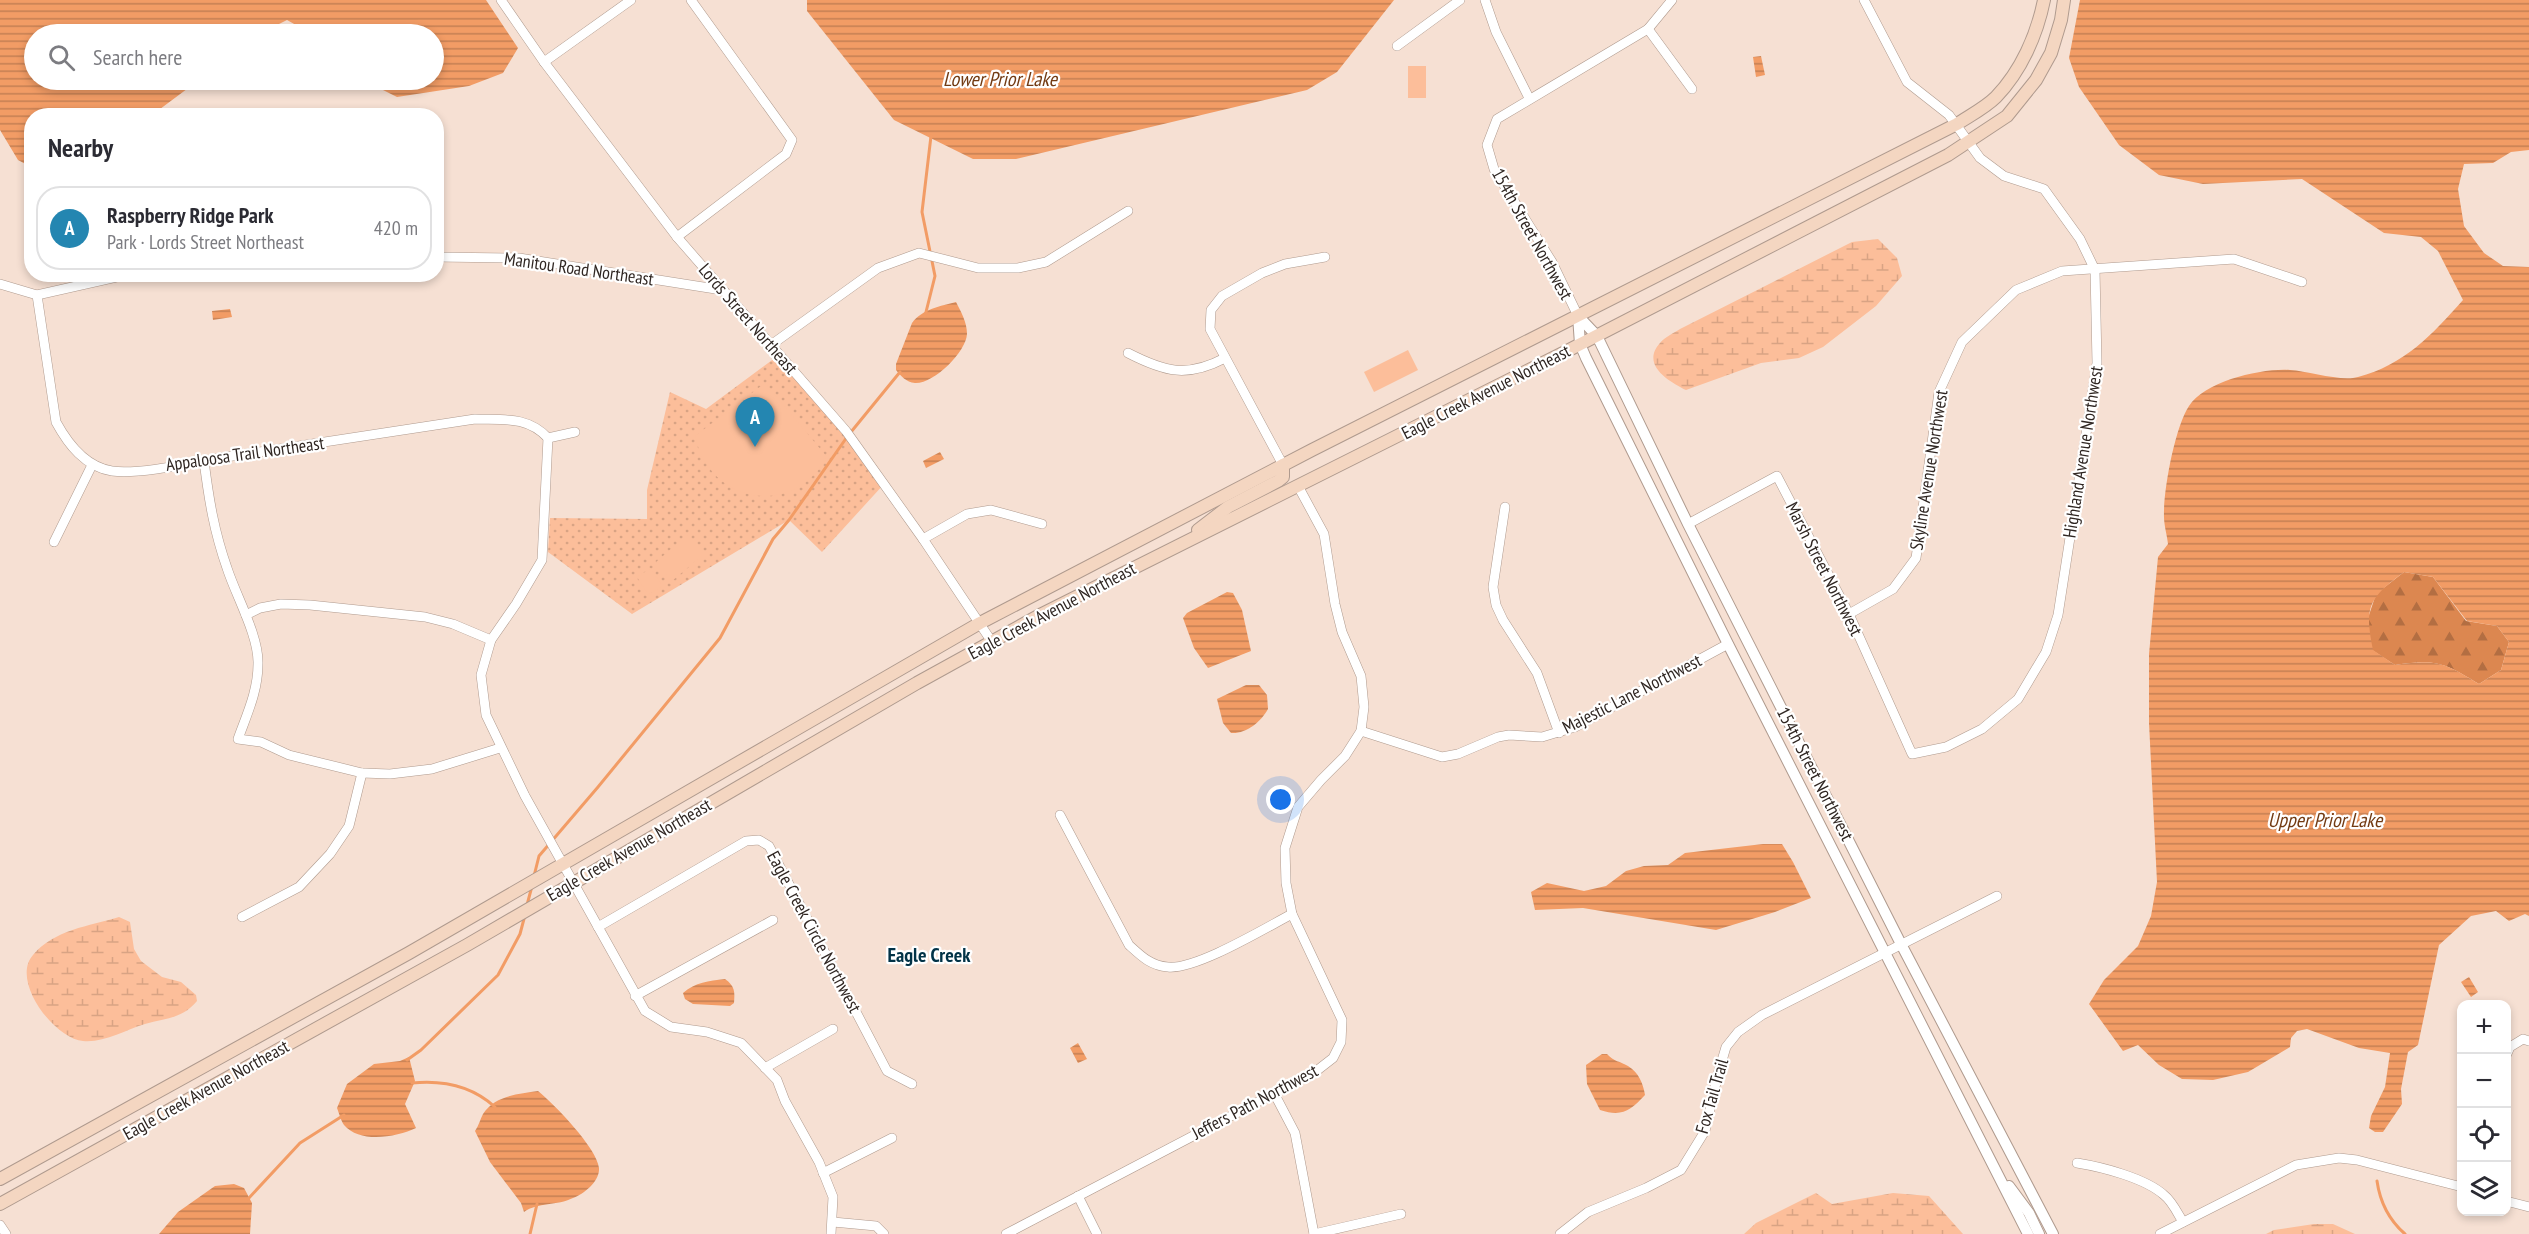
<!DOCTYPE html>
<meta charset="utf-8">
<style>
:root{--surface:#fff;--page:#f2f2f3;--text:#2b2b33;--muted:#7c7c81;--line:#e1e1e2;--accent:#2486b1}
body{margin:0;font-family:"PT Sans Narrow",sans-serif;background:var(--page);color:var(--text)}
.controls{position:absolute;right:18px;bottom:18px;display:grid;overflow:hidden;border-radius:12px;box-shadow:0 3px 9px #0003}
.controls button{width:54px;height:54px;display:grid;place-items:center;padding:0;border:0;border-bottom:2px solid var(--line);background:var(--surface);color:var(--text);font:30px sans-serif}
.you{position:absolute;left:1281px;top:800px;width:21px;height:21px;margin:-15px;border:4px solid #fff;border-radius:50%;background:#1a73e8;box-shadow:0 0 0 9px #1a73e833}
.badge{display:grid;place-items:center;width:39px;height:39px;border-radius:50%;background:var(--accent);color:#fff;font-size:20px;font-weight:700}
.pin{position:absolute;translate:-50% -50px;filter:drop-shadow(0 2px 3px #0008)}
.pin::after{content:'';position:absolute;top:32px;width:21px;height:18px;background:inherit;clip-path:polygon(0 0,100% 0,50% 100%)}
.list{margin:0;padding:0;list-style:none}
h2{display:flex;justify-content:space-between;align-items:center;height:78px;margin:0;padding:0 24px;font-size:26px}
h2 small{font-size:20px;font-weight:400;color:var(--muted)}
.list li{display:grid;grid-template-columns:39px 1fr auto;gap:18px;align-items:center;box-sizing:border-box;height:84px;margin:0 12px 12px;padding:0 12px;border:2px solid var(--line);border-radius:24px}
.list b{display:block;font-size:22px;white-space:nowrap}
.list p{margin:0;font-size:20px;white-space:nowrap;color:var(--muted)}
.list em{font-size:20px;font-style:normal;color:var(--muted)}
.icon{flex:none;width:33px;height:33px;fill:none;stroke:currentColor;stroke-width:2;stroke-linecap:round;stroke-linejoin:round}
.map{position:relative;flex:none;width:2529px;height:1234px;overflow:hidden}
.search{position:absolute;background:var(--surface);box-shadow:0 3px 9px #0003;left:24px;top:24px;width:420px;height:66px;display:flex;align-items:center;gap:15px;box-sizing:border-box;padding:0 21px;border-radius:33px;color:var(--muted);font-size:22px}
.panel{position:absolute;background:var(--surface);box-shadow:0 3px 9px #0003;left:24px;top:108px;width:420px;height:174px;border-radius:24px}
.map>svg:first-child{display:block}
</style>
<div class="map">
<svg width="2529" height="1234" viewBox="0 0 2529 1234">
<defs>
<pattern id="forest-firs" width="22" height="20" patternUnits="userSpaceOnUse" patternTransform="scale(1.5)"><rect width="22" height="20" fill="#dc8750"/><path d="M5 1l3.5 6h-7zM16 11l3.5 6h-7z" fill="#b36e42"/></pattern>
<pattern id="wetland-marsh" width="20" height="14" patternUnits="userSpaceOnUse" patternTransform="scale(1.5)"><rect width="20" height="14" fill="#fcbe9a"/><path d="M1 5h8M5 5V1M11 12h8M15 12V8" fill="none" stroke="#d8a384"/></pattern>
<pattern id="park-dots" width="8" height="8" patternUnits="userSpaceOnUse" patternTransform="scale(1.5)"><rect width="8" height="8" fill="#fcbe9a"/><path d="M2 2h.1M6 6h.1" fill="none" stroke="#d8a384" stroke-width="1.8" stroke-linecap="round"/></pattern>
<pattern id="water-rules" width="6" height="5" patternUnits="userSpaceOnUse" patternTransform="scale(1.5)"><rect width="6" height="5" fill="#f29c65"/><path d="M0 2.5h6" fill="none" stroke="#c47f53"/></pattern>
</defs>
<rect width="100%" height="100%" fill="#f6e0d3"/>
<path fill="url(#forest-firs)" d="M 2404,572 L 2433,577 L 2466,621 L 2497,626 L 2509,642 L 2501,670 L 2479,684 C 2443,662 2436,659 2395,665 L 2372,650 L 2367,621 L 2376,594 Z"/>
<g fill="url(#wetland-marsh)">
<path d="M 1878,239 L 1897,258 L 1902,276 L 1876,306 L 1823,347 L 1799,358 L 1761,363 L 1686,390 C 1670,382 1640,365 1660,343 C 1665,337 1674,333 1680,329 L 1852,242 Z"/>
<path d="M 119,917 L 130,922 L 134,949 L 141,961 L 162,977 L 181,982 L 196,995 L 197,1001 C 182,1019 166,1018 145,1024 C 125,1030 104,1043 83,1041 C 55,1039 10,981 33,955 C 54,930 89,926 119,917 Z"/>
<polygon points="1816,1193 1832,1204 1893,1193 1929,1196 1963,1234 1744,1234 1756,1223"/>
<polygon points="2314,1224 2333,1224 2355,1234 2266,1234 2274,1230"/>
</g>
<polygon fill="url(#park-dots)" points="779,355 884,484 822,552 789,520 632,614 548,552 550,518 647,519 647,490 670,392 706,409"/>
<g fill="#fcbe9a">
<rect x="1408" y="66" width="18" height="32"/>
<polygon points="1408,350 1418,370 1374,392 1364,372"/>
<path d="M 765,383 L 827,457 C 793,518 710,505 695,436 Z"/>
<polygon points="687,535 704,554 672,581 656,562"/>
<polygon points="651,568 662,586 648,595 637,577"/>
</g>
<g fill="url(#water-rules)" fill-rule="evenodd">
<polygon points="0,0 486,0 518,48 503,73 469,86 397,97 363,80 434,80 434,34 312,34 287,20 259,34 34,34 34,80 199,80 152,115 32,116 31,167 18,160 0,130"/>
<polygon points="807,0 1394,0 1337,72 1307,90 1016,159 973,159 894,120 807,11"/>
<path d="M 2080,0 L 2529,0 L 2529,150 L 2511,152 L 2493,163 L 2464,164 L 2458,189 L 2464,226 L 2484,253 L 2503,266 L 2529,267 L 2529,916 L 2525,914 L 2509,921 L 2496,911 L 2471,916 L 2439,945 L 2418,1045 L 2408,1052 L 2401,1089 L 2402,1104 L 2383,1132 L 2375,1132 L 2369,1128 L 2371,1116 L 2385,1087 L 2390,1053 L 2359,1048 L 2307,1029 L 2297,1031 L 2291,1038 L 2290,1047 L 2248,1072 L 2213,1080 L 2182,1079 L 2159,1065 L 2138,1045 L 2123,1051 L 2089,1004 L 2104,980 L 2138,946 L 2151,916 L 2157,882 L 2149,723 L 2149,654 L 2158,557 L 2168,544 C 2167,535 2164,525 2164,517 C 2163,491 2175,427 2189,406 C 2205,381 2262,368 2290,370 C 2309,371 2341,382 2358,377 C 2404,365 2432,335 2463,300 L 2438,251 L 2421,237 L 2384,233 L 2302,179 L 2203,184 L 2159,175 L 2119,145 L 2079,87 L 2069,58 ZM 2404,572 L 2433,577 L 2467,621 L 2497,626 L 2509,642 L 2501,670 L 2479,684 C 2443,662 2437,659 2395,665 L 2373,650 C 2364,606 2369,598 2404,572 Z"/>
<polygon points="1761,56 1765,75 1756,77 1753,57"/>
<path d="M 956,302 C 961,312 967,322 967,334 C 966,352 934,384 915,383 C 906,382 901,376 896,370 L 896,364 L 912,323 C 922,309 941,306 956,302 Z"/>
<polygon points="230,309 232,317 213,320 212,311"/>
<polygon points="940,452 944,459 926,468 923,461"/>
<polygon points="1227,592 1233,593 1242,610 1251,651 1208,668 1194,648 1183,618 1187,613"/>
<path d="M 1246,685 L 1259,685 L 1267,695 L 1268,709 C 1261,722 1246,734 1231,733 L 1223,723 L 1217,699 Z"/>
<polygon points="1763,844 1782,844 1793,862 1811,898 1775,912 1716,930 1583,908 1535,910 1531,892 1547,883 1584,891 1606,886 1626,871 1644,866 1668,865 1685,853"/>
<polygon points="2469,977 2478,992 2471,997 2461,982"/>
<path d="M 725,979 C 735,986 735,992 734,1003 L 730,1006 L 693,1004 L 685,999 L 683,993 C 696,982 708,981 725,979 Z"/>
<polygon points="1078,1043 1087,1059 1078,1063 1070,1048"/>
<path d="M 1602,1054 L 1607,1054 C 1614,1062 1620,1061 1628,1066 C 1639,1073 1643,1083 1645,1095 C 1630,1111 1622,1117 1600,1110 L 1587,1084 L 1586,1065 Z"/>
<path d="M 409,1057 L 415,1081 L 405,1104 L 416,1128 C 397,1137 360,1144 344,1125 C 341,1121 339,1113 337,1108 L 347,1084 L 374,1064 L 400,1061 Z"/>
<path d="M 538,1091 C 554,1104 597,1148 599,1168 C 600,1181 584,1194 573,1198 C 557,1206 538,1202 524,1212 L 521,1203 L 490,1162 L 475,1131 C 479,1125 480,1120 483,1114 C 495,1095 519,1094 538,1091 Z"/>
<polygon points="234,1184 244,1188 252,1203 250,1234 159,1234 178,1212 215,1186"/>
</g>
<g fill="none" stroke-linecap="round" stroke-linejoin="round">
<g stroke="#f29c65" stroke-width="3">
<polyline points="925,316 935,276 922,212 931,136"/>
<polyline points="851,432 900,372"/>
<polyline points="534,876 539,856 598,787 720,638 773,539 789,520 847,437"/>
<polyline points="527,905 532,886"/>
<polyline points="407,1060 421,1050 498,975 520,934 525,915"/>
<path d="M 412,1083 C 442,1080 472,1086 495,1107"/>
<path d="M 2377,1181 C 2380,1202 2389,1220 2405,1234"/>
<polyline points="248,1199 300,1143 344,1115"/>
<polyline points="530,1234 537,1204"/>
</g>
<g stroke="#af9a8e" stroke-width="10">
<g id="minor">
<polyline points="501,0 544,62 677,237 846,431 923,539 992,642"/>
<polyline points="1485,0 1496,32 1529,98"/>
<polyline points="1648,29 1692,89"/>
<polyline points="1397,46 1460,0"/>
<polyline points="544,62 631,0"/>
<polyline points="677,237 786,154 792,140 691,0"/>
<polyline points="436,257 519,258 722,290"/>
<polyline points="0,284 37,295 130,274"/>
<path d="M 37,295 L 56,422 C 68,444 85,467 112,471 C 139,475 197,462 226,457 C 309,445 392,432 475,419 C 504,420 527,416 548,438 L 575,432"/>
<polyline points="1578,316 1552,262 1494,169 1487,145 1497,119 1648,29 1672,0"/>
<polyline points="771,345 878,268 919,253 978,268 1018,268 1046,262 1128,211"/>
<path d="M 1128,353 C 1165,372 1187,378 1225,358"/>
<polyline points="548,438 542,560 516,604 491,640 481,675 486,715 525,796 645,1011 671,1027 707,1032 741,1043 777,1080 785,1101 819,1162 833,1197 831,1234"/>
<path d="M 204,461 C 209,500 214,531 227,568 C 236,596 259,636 258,664 C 258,691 247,714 238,739 L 261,742 L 289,755 L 362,773 L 390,774 L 432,769 L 500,748"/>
<polyline points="1283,465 1210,329 1211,310 1222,296 1262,273 1285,264 1325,257"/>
<polyline points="1505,507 1493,587 1496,605 1503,620 1537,673 1559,733"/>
<polyline points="1688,524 1777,476 1849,614 1912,754 1946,747 1982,729 2018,699 2046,652 2058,615 2097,363 2095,270 2080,239 2044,189 2004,176 1980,158 1949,115 1907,82 1864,0"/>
<polyline points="923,539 967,514 991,510 1042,524"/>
<polyline points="54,542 92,465"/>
<polyline points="1849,614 1893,589 1916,558 1939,392 1962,342 2016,290 2062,271 2234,259 2302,282"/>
<polyline points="246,615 260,608 281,604 310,605 425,617 453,624 491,640"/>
<polyline points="1361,731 1442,757 1458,754 1498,737 1509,735 1542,737 1575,727 1728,644"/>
<path d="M 1060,815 L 1129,945 C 1141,956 1151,966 1168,967 C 1196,970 1265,928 1292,914"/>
<polyline points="242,917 299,887 330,854 349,826 362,773"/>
<polyline points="598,927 746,841 759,840 769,846 887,1071 912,1084"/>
<polyline points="635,996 773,920"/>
<polyline points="2506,1056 2510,1047 2523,1039 2529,1041"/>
<polyline points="765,1068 833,1029"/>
<polyline points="1274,1093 1295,1133 1314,1234"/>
<path d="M 2077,1163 C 2102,1167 2145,1178 2164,1195 C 2172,1201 2178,1214 2183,1222"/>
<polyline points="823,1173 892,1138"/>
<polyline points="1078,1196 1097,1234"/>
<polyline points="2506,1201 2529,1207"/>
<polyline points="833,1222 876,1226 884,1234"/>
<polyline points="0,1225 6,1234"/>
<polyline points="1006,1234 1315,1072 1333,1058 1341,1042 1342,1020 1292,914 1286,883 1285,848 1298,807 1321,780 1345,756 1361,731 1364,707 1361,676 1342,632 1335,604 1324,534 1298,486"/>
<polyline points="1314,1234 1401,1214"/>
<polyline points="1560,1234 1588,1212 1646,1188 1681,1170 1705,1131 1718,1074 1726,1047 1738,1032 1762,1015 1997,896"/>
<polyline points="2160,1234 2296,1165 2339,1158 2357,1160 2462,1187"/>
</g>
</g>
<g stroke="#af9a8e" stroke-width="12">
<g id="tertiary">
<polyline points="1578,316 1597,336 1688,524 1901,944 2053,1234"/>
<polyline points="1578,316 1580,344 1586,358 1728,644 2028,1234"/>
<polyline points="2009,1186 2029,1213 2039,1234"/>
</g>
</g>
<g stroke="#af9a8e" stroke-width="14">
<g id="secondary">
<polyline points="1198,530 1228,507 1278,481 1283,477 1283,465"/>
<path d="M 0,1179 L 409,953 L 980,623 L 1312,450 L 1957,124 C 1969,116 1985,108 1996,97 C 2021,71 2037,35 2044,0"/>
<polyline points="0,1204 467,945 917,683 1042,614 1567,351 1948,155 2007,116 2036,80 2051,53 2061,20 2064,0"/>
</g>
</g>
<use href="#minor" stroke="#fff" stroke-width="9"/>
<use href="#tertiary" stroke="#fff" stroke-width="10"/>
<use href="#secondary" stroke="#f4d6c1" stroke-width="12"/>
</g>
<g text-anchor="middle" stroke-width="4.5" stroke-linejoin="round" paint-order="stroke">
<g font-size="18" fill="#2f2622" stroke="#fff">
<text transform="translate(1532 234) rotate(61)" y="6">154th Street Northwest</text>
<text transform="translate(579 269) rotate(8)" y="6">Manitou Road Northeast</text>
<text transform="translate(748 319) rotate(49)" y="6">Lords Street Northeast</text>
<text transform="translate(1486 392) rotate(-27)" y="6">Eagle Creek Avenue Northeast</text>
<text transform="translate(2083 452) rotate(-81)" y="6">Highland Avenue Northwest</text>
<text transform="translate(245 454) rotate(-8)" y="6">Appaloosa Trail Northeast</text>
<text transform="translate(1929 470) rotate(-81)" y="6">Skyline Avenue Northwest</text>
<text transform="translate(1824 569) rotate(63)" y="6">Marsh Street Northwest</text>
<text transform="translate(1052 611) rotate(-28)" y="6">Eagle Creek Avenue Northeast</text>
<text transform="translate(1632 694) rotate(-27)" y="6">Majestic Lane Northwest</text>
<text transform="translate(1815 774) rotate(63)" y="6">154th Street Northwest</text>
<text transform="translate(629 850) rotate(-30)" y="6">Eagle Creek Avenue Northeast</text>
<text transform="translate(814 932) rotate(62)" y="6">Eagle Creek Circle Northwest</text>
<text transform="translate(206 1090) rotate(-29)" y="6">Eagle Creek Avenue Northeast</text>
<text transform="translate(1712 1096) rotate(-74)" y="6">Fox Tail Trail</text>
<text transform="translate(1255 1102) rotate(-28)" y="6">Jeffers Path Northwest</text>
</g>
<g font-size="20" font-style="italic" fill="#733b13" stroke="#fff">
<text x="1000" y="86">Lower Prior Lake</text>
<text x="2325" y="827">Upper Prior Lake</text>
</g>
<g font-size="20" font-weight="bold" fill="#023347" stroke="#fff">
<text x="929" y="962">Eagle Creek</text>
</g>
</g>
</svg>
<div class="controls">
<button>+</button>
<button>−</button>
<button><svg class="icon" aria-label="locate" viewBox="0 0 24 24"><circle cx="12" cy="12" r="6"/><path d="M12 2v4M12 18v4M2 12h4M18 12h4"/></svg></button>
<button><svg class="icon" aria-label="layers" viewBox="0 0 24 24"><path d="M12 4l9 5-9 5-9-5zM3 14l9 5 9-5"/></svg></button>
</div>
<div class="you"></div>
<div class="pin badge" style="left:755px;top:447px">A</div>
<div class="search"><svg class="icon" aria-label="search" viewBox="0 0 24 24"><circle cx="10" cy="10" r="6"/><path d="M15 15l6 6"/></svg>Search here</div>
<section class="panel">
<h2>Nearby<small></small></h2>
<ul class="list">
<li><span class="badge">A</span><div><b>Raspberry Ridge Park</b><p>Park · Lords Street Northeast</p></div><em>420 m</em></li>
</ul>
</section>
</div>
